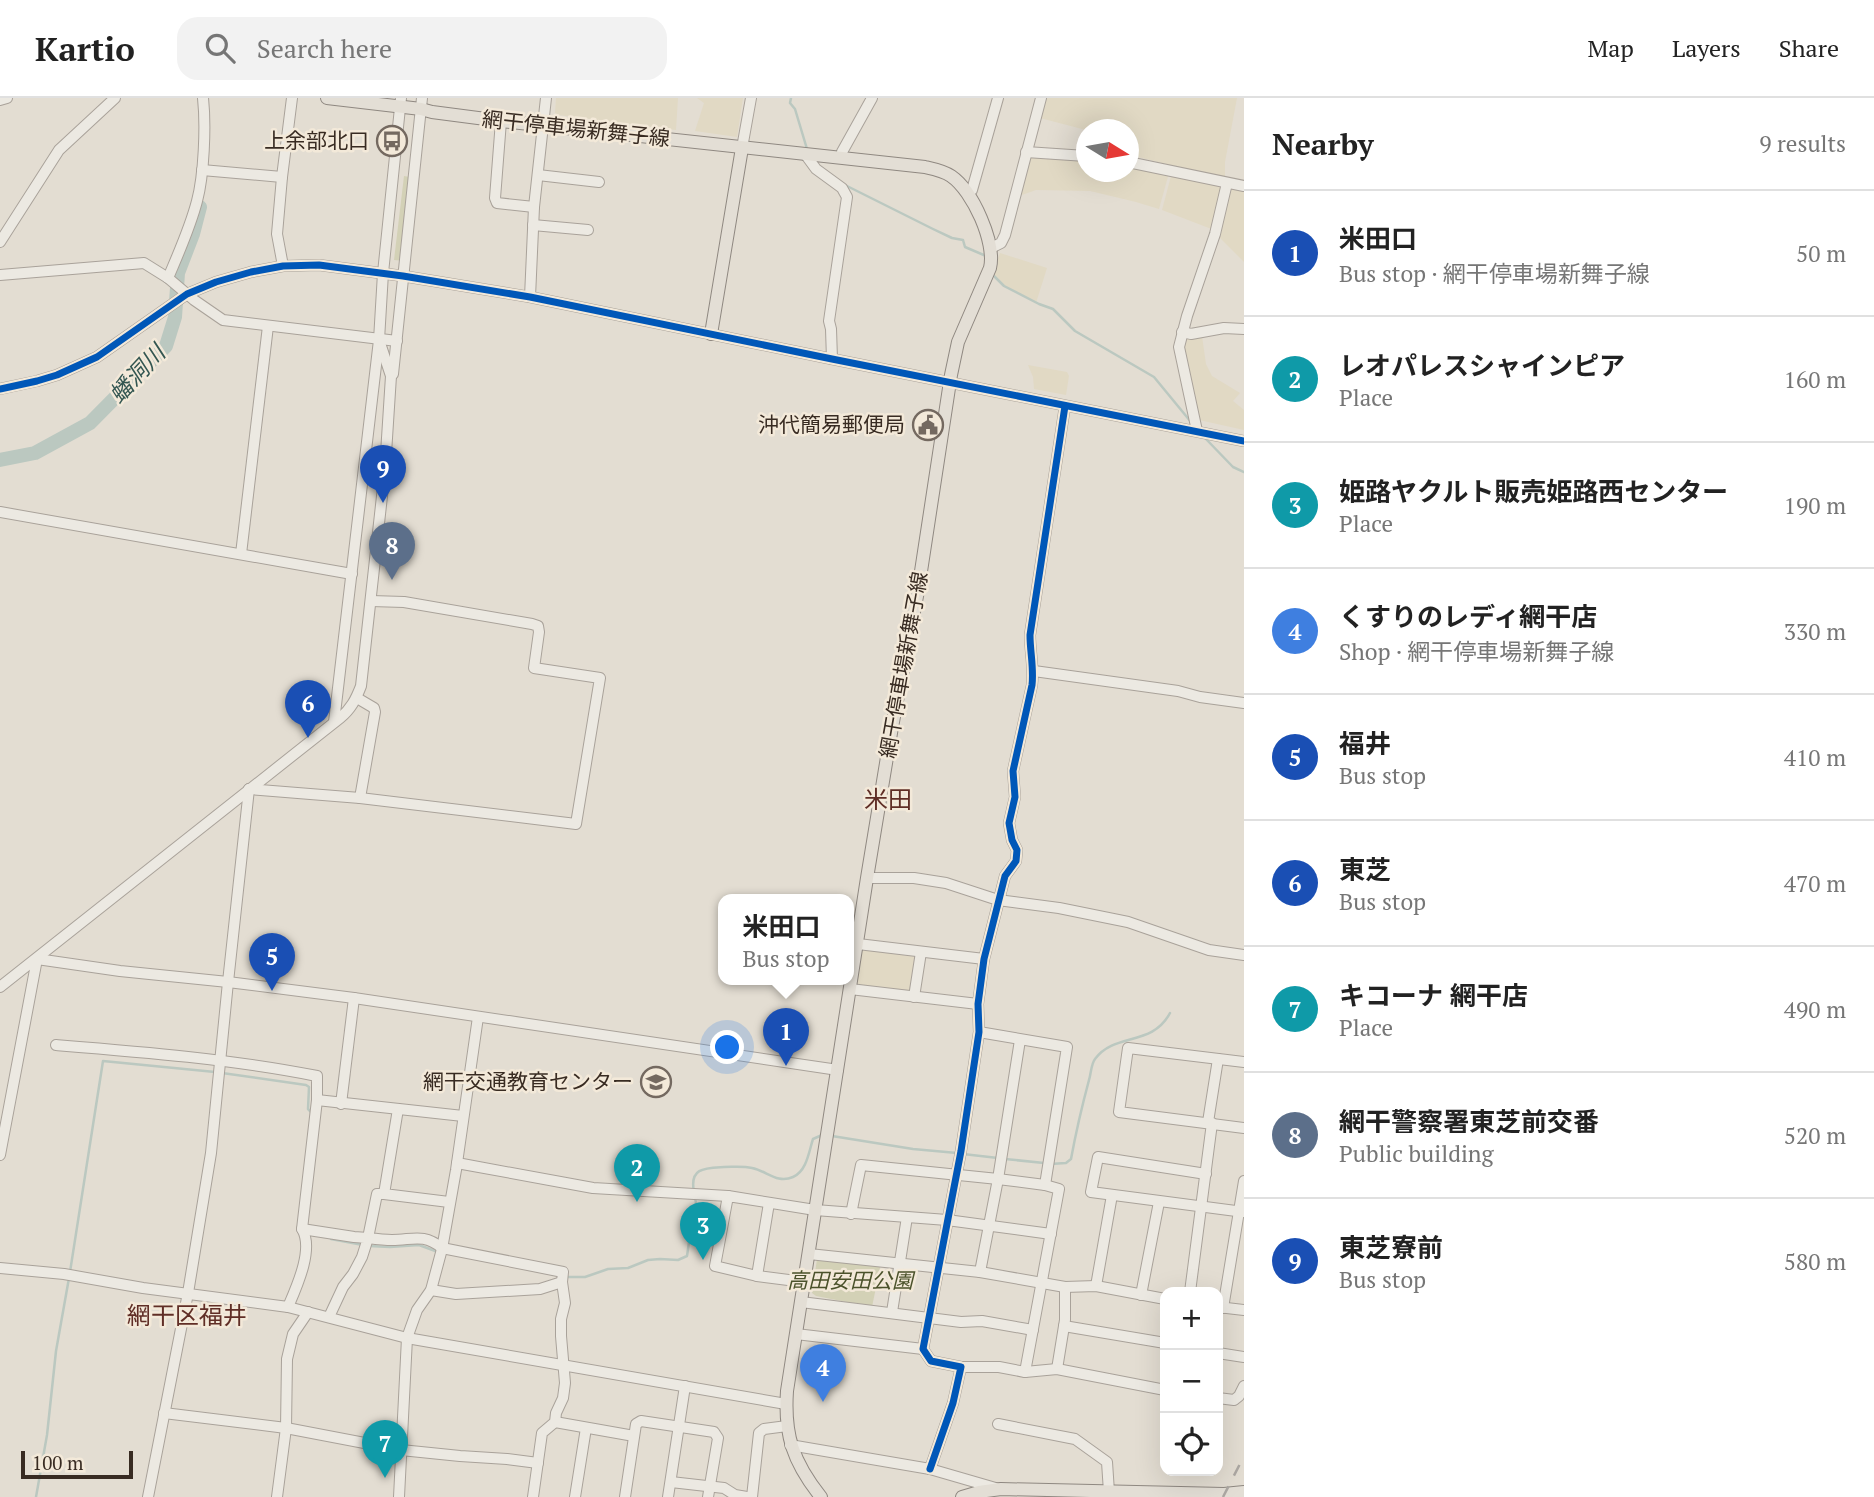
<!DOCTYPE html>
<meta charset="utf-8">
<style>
:root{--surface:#fff;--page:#f2f2f2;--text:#222;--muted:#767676;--line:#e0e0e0;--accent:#ea580c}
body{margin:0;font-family:"PT Serif","Noto Sans JP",serif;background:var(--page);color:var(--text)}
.controls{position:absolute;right:21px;bottom:21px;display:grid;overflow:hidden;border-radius:14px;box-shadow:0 7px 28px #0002}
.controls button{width:63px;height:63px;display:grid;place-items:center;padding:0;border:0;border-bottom:2px solid var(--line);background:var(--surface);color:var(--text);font:35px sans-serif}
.compass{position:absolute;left:1076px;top:21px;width:63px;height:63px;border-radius:50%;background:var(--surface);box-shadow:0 7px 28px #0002;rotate:101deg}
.scale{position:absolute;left:21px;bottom:18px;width:112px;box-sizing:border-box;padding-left:7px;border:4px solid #382b22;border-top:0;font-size:19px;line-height:24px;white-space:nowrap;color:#382b22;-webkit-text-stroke:5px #f3e9d9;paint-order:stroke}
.you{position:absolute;left:728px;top:950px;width:24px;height:24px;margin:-18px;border:5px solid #fff;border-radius:50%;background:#1a73e8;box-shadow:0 0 0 10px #1a73e833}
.badge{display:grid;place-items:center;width:46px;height:46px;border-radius:50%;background:var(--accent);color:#fff;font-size:23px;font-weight:700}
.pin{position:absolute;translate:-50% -58px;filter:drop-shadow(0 2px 4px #0008)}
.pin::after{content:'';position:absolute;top:37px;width:24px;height:21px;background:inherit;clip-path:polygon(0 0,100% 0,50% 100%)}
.popup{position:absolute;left:718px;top:796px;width:136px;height:91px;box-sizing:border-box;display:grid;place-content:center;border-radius:14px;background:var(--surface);filter:drop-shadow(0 2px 5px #0005);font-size:23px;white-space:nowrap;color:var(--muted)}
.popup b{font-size:26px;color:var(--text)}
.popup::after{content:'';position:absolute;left:50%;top:100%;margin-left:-14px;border:14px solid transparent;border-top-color:var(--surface)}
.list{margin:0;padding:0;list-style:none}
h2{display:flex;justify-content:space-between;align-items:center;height:91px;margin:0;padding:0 28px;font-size:30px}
h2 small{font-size:23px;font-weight:400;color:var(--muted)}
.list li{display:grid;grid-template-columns:46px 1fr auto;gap:21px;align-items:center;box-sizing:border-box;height:126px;padding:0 28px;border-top:2px solid var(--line)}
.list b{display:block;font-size:26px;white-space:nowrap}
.list p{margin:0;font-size:23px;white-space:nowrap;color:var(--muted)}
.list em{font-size:23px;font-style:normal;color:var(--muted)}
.icon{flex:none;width:38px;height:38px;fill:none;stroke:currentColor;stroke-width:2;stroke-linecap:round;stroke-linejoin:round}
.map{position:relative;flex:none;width:1244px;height:1399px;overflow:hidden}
header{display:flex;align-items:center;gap:42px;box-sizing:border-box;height:98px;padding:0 35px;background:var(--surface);border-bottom:2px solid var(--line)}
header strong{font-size:33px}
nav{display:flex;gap:38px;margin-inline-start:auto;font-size:24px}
.search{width:490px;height:63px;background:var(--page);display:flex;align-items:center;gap:18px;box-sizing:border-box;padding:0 24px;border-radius:21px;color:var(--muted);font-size:26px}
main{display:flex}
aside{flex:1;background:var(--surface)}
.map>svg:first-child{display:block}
</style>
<header>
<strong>Kartio</strong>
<div class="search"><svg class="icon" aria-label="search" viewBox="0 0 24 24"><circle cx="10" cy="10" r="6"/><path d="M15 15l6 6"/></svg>Search here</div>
<nav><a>Map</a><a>Layers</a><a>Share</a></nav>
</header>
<main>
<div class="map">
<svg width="1244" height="1399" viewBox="0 0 1244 1399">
<rect width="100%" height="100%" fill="#e3ddd2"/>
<g fill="#e1d9c4">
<polygon points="556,0 678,0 676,32 558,17 555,15"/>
<polygon points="697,0 743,0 737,39 695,33 704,5"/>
<polygon points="1046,0 1237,0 1225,64 1225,81 1134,58 1138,42 1129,41 1128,32 1086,32 1040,20"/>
<polygon points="1031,57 1086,59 1086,74 1128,74 1129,64 1169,75 1159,111 1136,104 1090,93 1036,92 1019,98"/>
<polygon points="1171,78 1223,87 1214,132 1162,112"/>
<polygon points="1230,89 1244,92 1244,164 1220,140"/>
<polygon points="1000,155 1047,170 1036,205 1005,188 993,175"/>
<polygon points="1185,238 1202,238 1206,266 1212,278 1240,295 1233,303 1244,312 1244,332 1199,322 1182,247"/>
<polygon points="1028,267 1067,274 1069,278 1066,297 1034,291 1033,279"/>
<polygon points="867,851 916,859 911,894 855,888 862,853"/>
</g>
<g fill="#d3d1b6">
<polygon points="404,78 415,80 405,163 394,162"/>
<polygon points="817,1161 881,1165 872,1209 816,1198 812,1195"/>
</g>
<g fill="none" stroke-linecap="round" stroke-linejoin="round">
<g stroke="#bbc8c0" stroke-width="2.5">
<polyline points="791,0 790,5 795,11 807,51"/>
<polyline points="845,87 933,131 952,140 963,142 965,149 986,158"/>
<polyline points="992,176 1004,188 1039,206 1053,211 1075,233 1154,279 1191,324"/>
<polyline points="1205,340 1233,369 1244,374"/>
<polyline points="222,975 306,987 309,989 308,1011 312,1015"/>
<polyline points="832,1038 913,1051 957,1055"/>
<polyline points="963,1056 998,1060"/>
<polyline points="1005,1061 1044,1065"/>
<path d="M 1050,1066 L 1066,1065 L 1071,1061 C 1076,1034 1082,1008 1089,982 C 1091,976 1091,966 1095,961 C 1115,934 1152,949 1170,915"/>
<path d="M 694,1094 C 689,1069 706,1070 724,1069 C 734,1069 743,1068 752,1070 C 767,1073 777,1086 793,1079 C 807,1073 809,1053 813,1041 L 822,1037"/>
<polyline points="331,1141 363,1147"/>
<polyline points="369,1148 390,1149 419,1147 438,1154"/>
<polyline points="70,1174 103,963 215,974"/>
<polyline points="565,1179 585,1179 608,1171 628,1170 648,1162 660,1161 678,1162 687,1158 690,1137 698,1115 695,1100"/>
<polyline points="36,1399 47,1337 56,1253 69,1180"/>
</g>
<polyline stroke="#bbc8c0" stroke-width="14" points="0,362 35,355 90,325 166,248 175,219 178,175 193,136 200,109"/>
<g stroke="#a9a29a" stroke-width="12">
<g id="minor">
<polyline points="0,2 7,0"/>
<polyline points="501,23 495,100 497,105 534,109"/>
<polyline points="742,50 751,0"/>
<polyline points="1026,54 1086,58"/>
<polyline points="805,56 816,71 842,90 847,99 829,223 831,231 832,261"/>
<polyline points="841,60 842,54 872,0"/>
<polyline points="1128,64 1244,88"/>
<polyline points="202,72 282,79"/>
<polyline points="538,77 599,84"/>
<polyline points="968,96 972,92 998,0"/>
<polyline points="533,127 588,132"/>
<polyline points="0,144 59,52 115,0"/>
<polyline points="991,150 1001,145 1005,137 1041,0"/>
<polyline points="283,168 277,136 282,79 292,0"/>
<polyline points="0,177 144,165 168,180 194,202 223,222 397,243"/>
<path d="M 168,180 C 179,154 190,130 197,103 C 204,77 206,28 203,0"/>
<polyline points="530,199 534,109 546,0"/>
<polyline points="1182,234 1191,236 1224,230 1244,231"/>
<polyline points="393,276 422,0"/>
<polyline points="0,291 37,283 57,277 97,259 187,196 216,184 251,174 283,168 319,167 403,178 530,199 832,261 1244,343"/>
<polyline points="1197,333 1179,249 1187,218 1215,136 1227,85"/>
<polyline points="0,414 352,476"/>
<polyline points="241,456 268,228"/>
<polyline points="1034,573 1178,593 1200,599 1244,605"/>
<polyline points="357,600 374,610 375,614 360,700"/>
<polyline points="334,624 379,242 383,175 401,0"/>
<polyline points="249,691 360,700 576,726 600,580 534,570 539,534 538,528 532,526 404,504 371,503"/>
<polyline points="867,780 914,780 946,785 998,802 1059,810 1128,824 1209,852 1244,857"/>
<polyline points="858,846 984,861"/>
<polyline points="37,861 120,873 228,884 354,900 838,972"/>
<path d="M 0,889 L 340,620 C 351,611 356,601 361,588 L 385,371 L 391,278 L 379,242"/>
<polyline points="850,891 978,906"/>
<polyline points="914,899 921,854"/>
<polyline points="979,934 1067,949 1045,1087"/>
<path d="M 56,947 C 143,954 231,961 317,978 L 317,1002 L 302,1131 C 314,1151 297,1188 288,1209"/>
<polyline points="1244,964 1128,950 1119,1014 1244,1030"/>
<polyline points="317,1002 463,1018"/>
<polyline points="341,1006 354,900"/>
<polyline points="398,1011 384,1096 449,1104"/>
<polyline points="1208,1024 1218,961"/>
<polyline points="0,1057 37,861"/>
<polyline points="457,1065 593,1090 728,1098"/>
<polyline points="1206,1076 1098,1059 1091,1094 1244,1114"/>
<path d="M 384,1096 L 377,1096 L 368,1140 C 376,1141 384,1142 392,1142 C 413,1142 423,1135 442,1150 L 563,1174 L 562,1184 L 565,1205 L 561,1221 L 561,1238 L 565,1285 L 563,1300 L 556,1315 L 555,1324 L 542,1335 L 533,1399"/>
<polyline points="851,1116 861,1067 998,1081 1045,1087 1059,1091 1025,1274 999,1269 961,1269"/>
<polyline points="302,1131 354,1139 368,1140 362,1159 353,1176 343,1189 329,1219"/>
<polyline points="809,1156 980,1174 1065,1189 1096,1188 1165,1201"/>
<polyline points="0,1170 64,1176 143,1190 288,1209 407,1240 786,1306"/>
<polyline points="980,1174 998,1081 1020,942"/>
<polyline points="757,1178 769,1105"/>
<polyline points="804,1184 757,1178 715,1168 728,1098 815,1112 947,1122 1051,1136"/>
<polyline points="1096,1188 1112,1097"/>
<polyline points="431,1192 456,1196 540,1191 562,1184"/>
<polyline points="1190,1194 1212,1025"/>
<polyline points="1141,1197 1159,1104"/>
<polyline points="801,1204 961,1224 982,1223 1033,1232"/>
<polyline points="1218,1209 1244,1212"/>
<polyline points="1223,1210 1244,1083"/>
<polyline points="892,1214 907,1119"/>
<polyline points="1064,1228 1165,1245"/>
<polyline points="796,1236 923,1251"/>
<polyline points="1218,1255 1244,1259"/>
<polyline points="1057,1271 1065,1222 1065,1189"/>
<polyline points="1025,1274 1057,1271 1165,1292"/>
<polyline points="1218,1300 1234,1302 1239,1298 1244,1288"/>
<polyline points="164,1315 286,1330 401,1352 460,1358 507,1361 538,1365"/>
<polyline points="555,1324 634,1338"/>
<polyline points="998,1326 1075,1341 1107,1364 1109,1394"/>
<polyline points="790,1347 930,1371 999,1391"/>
<path d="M 930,1371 L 953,1305 L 961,1269 L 931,1263 L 923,1251 L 961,1053 L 979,934 L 978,906 L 984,861 L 1005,778 L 1016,763 L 1017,752 L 1012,742 L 1009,725 L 1015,699 L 1013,673 L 1032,587 C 1034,570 1030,554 1030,537 L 1065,308"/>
<polyline points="671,1384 724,1390 735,1397 747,1399"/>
<polyline points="148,1399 188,1195 211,1055 228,884 249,691"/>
<polyline points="277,1399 286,1330 287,1261 293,1236 308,1214"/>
<polyline points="399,1399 407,1240 417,1212 431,1192 442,1151 456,1072 478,919"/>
<polyline points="575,1399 586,1330"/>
<polyline points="625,1399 636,1326 641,1323 714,1334 718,1340 708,1399"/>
<polyline points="668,1399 685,1288"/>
<polyline points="752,1399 759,1335 764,1331 787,1328"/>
</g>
</g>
<g stroke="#8f8881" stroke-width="14">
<g id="major">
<path d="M 327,0 L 421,11 L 432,14 L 501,23 L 925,69 C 934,71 944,73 951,78 C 973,93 996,145 990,170 L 958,244 L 951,277 L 918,493 L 892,629 L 867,780 L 787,1293 C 784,1337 793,1364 821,1399"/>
<polyline points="711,236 742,50"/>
<polyline points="962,1399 979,1394 1001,1391 1224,1396 1244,1394"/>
</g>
</g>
<use href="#minor" stroke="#ece9e2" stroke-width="10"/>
<use href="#major" stroke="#e3ded5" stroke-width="12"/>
<polyline stroke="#aca7a2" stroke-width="2.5" stroke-dasharray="12 12" stroke-linecap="butt" points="1223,1399 1244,1358"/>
<g stroke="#f3e9d9" stroke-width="11">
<g id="cycleway">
<polyline points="0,291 37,283 57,277 97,259 187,196 216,184 251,174 283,168 319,167 403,178 530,199 832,261 1244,343"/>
<path d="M 930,1371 L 953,1305 L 961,1269 L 931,1263 L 923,1251 L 961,1053 L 979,934 L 978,906 L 984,861 L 1005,778 L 1016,763 L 1017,752 L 1012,742 L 1009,725 L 1015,699 L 1013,673 L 1032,587 C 1034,570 1030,554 1030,537 L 1065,308"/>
</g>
</g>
<use href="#cycleway" stroke="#0057b8" stroke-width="7"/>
</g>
<defs>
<g id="bus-ring" transform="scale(1.575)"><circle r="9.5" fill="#f3e9d9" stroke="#746960" stroke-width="1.5"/><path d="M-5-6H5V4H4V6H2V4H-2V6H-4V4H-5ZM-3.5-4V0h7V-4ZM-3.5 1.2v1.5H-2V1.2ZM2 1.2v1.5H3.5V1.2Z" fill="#746960"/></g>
<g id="civic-ring" transform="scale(1.575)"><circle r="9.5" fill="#f3e9d9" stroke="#746960" stroke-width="1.5"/><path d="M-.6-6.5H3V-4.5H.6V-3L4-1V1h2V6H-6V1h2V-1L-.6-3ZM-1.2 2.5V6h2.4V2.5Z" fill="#746960"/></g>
<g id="school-ring" transform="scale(1.575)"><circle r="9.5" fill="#f3e9d9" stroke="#746960" stroke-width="1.5"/><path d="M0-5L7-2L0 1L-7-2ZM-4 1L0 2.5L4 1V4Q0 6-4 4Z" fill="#746960"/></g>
</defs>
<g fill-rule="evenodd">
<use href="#bus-ring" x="392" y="43"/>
<use href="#civic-ring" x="928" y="327"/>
<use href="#school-ring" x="656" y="984"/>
</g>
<g text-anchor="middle" stroke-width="5" stroke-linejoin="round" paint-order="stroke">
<g font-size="21" fill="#382b22" stroke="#f3e9d9">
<text transform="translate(576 31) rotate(6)" y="7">網干停車場新舞子線</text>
<text transform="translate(904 567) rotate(-80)" y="7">網干停車場新舞子線</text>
</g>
<g font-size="21" fill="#382b22" stroke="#f3e9d9" text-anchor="end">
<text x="369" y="50">上余部北口</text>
<text x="905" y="334">沖代簡易郵便局</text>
<text x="633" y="991">網干交通教育センター</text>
</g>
<g font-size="21" font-style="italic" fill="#4b522b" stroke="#f3e9d9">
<text x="850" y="1190">高田安田公園</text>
</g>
<g font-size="23" font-style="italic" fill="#335651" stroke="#f3e9d9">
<text transform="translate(137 276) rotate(-47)" y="8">蟠洞川</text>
</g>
<g font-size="24" fill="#602e26" stroke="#f3e9d9">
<text x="888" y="710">米田</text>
<text x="187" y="1226">網干区福井</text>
</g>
</g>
</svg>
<div class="controls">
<button>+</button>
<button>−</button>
<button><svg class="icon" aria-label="locate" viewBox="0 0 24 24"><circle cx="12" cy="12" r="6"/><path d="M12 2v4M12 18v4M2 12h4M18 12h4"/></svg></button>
</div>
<svg class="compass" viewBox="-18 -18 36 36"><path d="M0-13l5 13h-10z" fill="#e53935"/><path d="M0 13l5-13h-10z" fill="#767676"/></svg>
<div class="scale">100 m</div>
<div class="you"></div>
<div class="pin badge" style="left:786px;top:968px;background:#1a4fb4">1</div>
<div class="popup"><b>米田口</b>Bus stop</div>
<div class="pin badge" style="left:637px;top:1104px;background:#0f9aa8">2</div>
<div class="pin badge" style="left:703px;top:1162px;background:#0f9aa8">3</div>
<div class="pin badge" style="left:823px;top:1304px;background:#3f7fe0">4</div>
<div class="pin badge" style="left:272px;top:893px;background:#1a4fb4">5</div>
<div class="pin badge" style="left:308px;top:640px;background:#1a4fb4">6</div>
<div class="pin badge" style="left:385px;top:1380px;background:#0f9aa8">7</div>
<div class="pin badge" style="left:392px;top:482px;background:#5c6f8a">8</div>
<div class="pin badge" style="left:383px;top:405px;background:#1a4fb4">9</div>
</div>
<aside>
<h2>Nearby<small>9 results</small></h2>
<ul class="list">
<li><span class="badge" style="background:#1a4fb4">1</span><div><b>米田口</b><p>Bus stop · 網干停車場新舞子線</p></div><em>50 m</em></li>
<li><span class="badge" style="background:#0f9aa8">2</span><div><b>レオパレスシャインピア</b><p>Place</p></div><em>160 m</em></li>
<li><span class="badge" style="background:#0f9aa8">3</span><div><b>姫路ヤクルト販売姫路西センター</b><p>Place</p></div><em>190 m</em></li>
<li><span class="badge" style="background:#3f7fe0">4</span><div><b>くすりのレディ網干店</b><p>Shop · 網干停車場新舞子線</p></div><em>330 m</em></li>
<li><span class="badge" style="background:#1a4fb4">5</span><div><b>福井</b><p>Bus stop</p></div><em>410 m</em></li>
<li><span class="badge" style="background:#1a4fb4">6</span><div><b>東芝</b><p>Bus stop</p></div><em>470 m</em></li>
<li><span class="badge" style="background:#0f9aa8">7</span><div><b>キコーナ 網干店</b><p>Place</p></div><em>490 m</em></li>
<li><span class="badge" style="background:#5c6f8a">8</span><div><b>網干警察署東芝前交番</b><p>Public building</p></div><em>520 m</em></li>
<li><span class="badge" style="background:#1a4fb4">9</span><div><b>東芝寮前</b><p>Bus stop</p></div><em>580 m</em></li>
</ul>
</aside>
</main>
